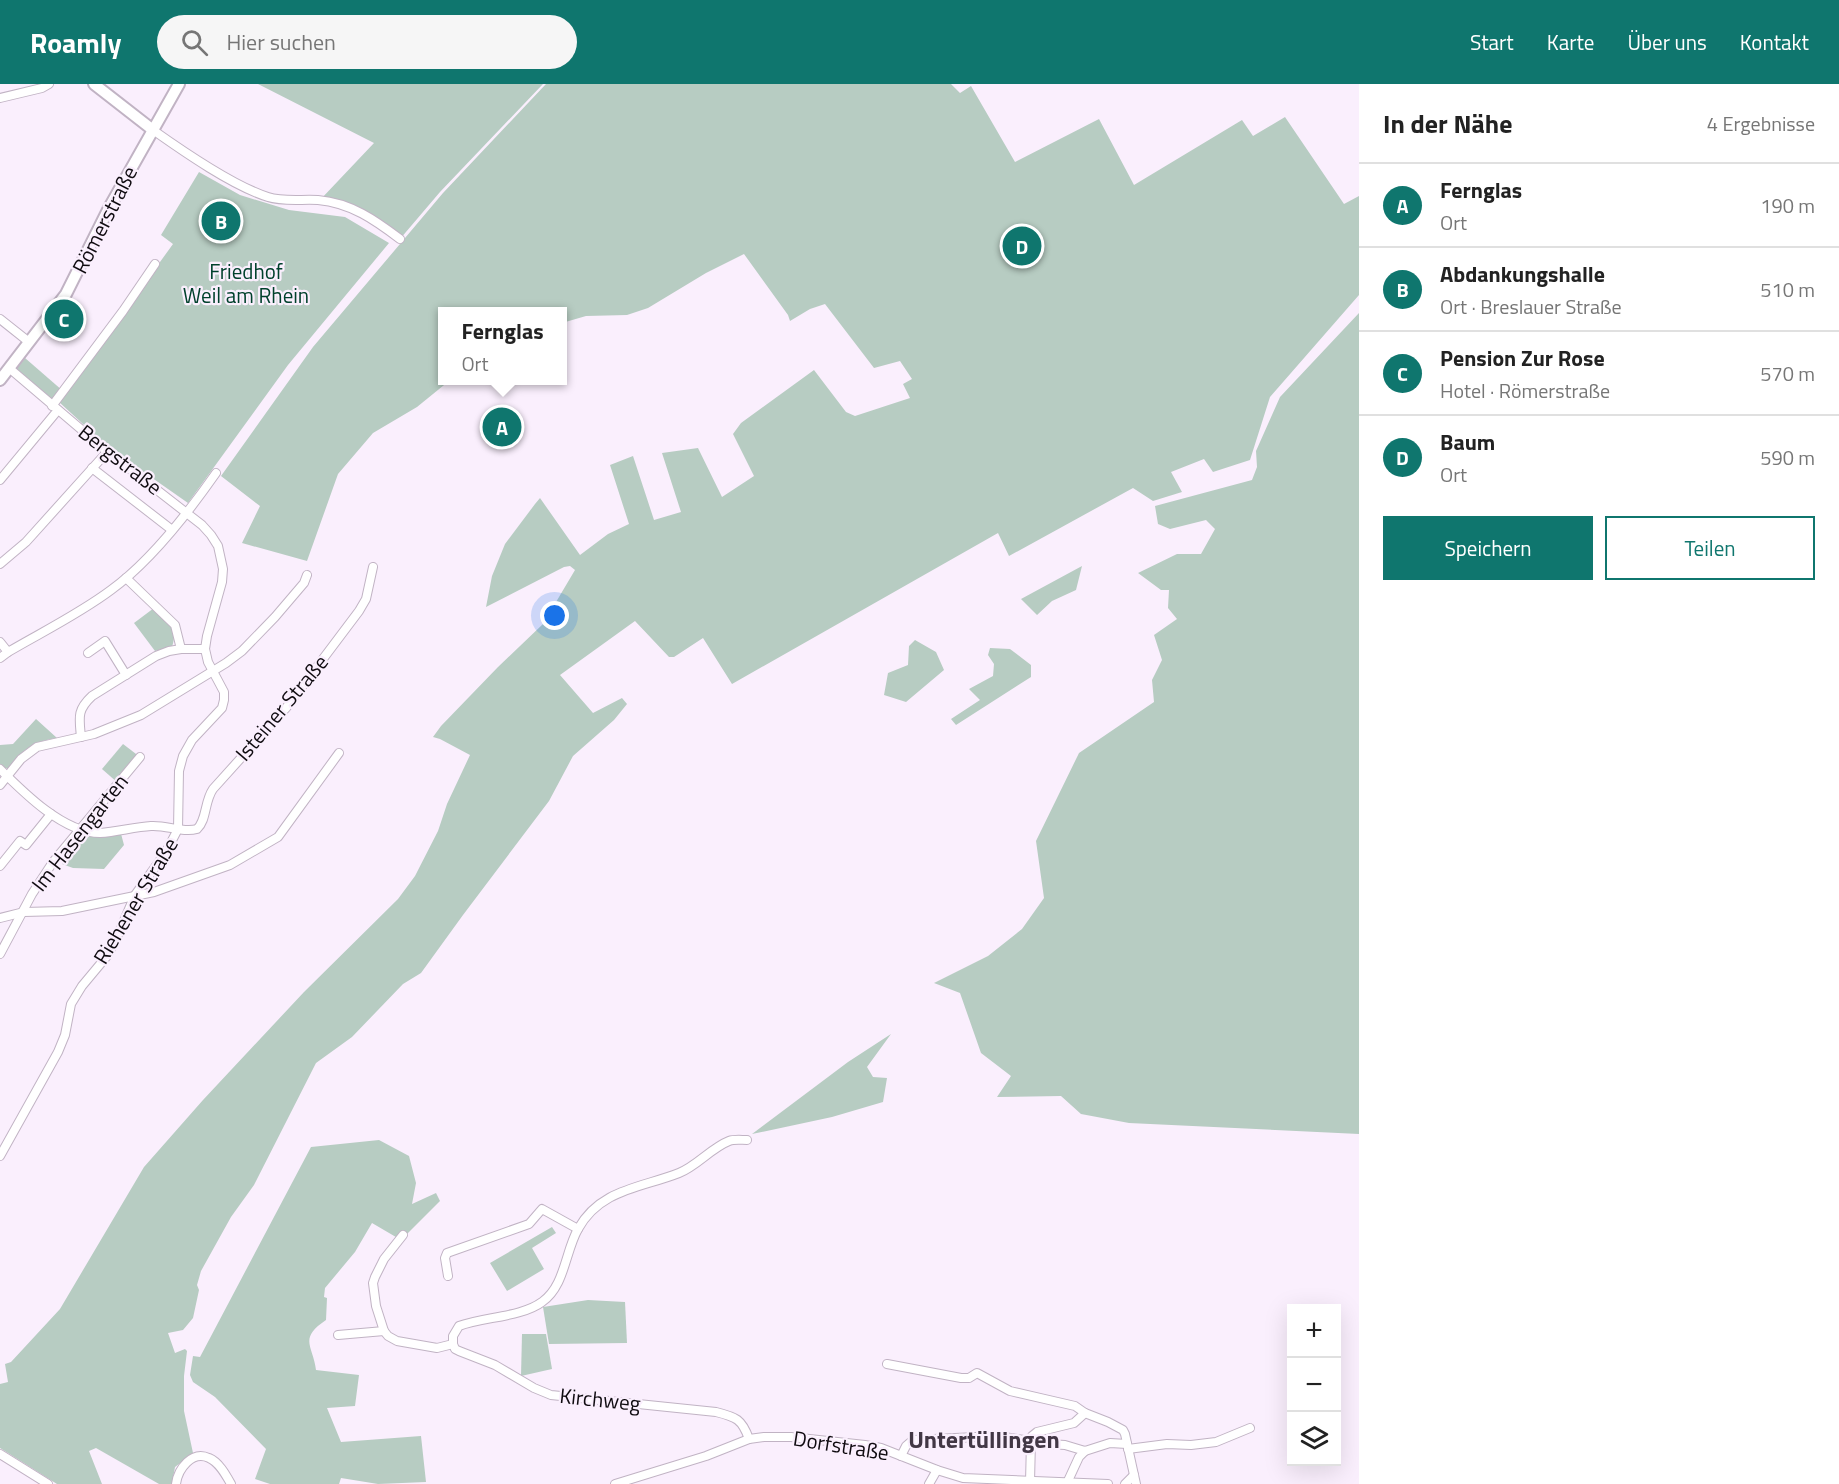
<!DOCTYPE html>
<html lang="de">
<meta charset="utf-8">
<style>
:root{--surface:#fff;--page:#f6f6f6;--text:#222;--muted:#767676;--line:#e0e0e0;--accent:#0f766e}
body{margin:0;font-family:"Titillium Web",sans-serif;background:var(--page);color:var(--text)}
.controls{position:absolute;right:18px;bottom:18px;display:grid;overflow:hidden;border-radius:0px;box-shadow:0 6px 24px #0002}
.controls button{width:54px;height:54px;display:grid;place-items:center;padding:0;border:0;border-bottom:2px solid var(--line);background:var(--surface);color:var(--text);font:30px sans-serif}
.you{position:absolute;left:555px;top:532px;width:21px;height:21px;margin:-15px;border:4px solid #fff;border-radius:50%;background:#1a73e8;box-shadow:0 0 0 9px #1a73e833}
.badge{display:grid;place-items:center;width:39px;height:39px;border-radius:50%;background:var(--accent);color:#fff;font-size:20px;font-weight:700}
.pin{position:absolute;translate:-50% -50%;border:3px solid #fff;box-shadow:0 2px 6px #0006}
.popup{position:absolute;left:438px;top:223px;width:129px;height:78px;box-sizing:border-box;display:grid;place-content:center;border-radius:0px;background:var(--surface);filter:drop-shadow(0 2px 4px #0005);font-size:20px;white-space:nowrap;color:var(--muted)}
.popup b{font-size:22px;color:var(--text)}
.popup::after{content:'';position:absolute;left:50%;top:100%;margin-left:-12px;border:12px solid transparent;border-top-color:var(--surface)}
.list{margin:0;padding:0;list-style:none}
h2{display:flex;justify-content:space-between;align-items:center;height:78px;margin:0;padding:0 24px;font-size:26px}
h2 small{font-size:20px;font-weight:400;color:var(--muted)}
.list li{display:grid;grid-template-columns:39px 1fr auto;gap:18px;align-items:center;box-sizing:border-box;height:84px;padding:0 24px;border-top:2px solid var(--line)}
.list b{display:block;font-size:22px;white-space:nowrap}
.list p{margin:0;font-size:20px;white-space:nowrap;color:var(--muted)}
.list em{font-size:20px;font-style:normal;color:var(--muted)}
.actions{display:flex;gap:12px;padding:18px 24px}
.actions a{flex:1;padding:14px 0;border:2px solid var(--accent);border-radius:0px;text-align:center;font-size:21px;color:var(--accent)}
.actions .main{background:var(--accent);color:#fff}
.icon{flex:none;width:33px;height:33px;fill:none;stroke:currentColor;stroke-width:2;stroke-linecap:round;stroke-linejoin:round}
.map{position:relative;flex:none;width:1359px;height:1400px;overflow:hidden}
header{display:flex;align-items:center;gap:36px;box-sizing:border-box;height:84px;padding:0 30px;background:var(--accent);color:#fff}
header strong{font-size:28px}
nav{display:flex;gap:33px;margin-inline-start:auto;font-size:21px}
.search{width:420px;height:54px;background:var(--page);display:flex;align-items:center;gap:15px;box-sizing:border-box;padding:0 21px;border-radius:33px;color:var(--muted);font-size:22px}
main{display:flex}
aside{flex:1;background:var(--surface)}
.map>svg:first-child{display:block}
</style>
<header>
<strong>Roamly</strong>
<div class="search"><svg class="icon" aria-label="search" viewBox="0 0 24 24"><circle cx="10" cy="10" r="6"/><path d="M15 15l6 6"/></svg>Hier suchen</div>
<nav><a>Start</a><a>Karte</a><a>Über uns</a><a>Kontakt</a></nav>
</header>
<main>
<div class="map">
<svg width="1359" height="1400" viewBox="0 0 1359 1400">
<rect width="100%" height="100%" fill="#faeffd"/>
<g fill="#b7ccc2">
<polygon points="258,0 543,0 440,108 400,155 357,126 320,116 374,59"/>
<polygon points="546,0 951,0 960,9 971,2 1015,78 1099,35 1134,101 1242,36 1253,52 1285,33 1344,120 1359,112 1359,211 1270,313 1250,376 1213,388 1204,375 1171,388 1182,408 1153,417 1133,404 1009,472 998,449 732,600 703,554 674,573 669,573 635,537 560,591 593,629 622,614 627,620 614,636 573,672 549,717 463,831 421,889 403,900 352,953 316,979 254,1101 231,1133 201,1187 197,1201 199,1206 193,1234 183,1246 168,1249 175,1269 185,1265 187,1267 184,1292 184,1327 193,1369 175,1383 172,1400 159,1400 96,1364 89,1367 102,1400 57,1400 0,1364 0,1300 8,1298 5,1280 11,1278 60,1225 144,1083 203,1016 304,908 398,815 415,792 438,747 447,720 470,671 440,655 433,653 441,642 498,583 543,540 575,486 570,482 564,483 486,523 492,492 505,460 535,420 540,414 580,471 608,450 629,440 610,381 633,372 654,436 681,428 662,369 698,364 722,413 754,392 733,350 741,339 814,286 846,328 855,332 910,314 903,300 912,295 900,277 874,284 825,220 810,225 790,237 788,231 744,170 706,189 648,224 627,231 586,232 562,239 562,228 442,228 442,296 449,297 417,323 373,349 338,390 307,477 242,459 260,422 221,392 313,263 443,109"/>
<polygon points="199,88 240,111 289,126 345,133 389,159 288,281 188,419 108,363 59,318 173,160 161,151"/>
<polygon points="1359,229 1359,1050 1129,1039 1081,1030 1061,1012 997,1013 1011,992 981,969 960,909 934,899 988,872 1022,845 1044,814 1036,757 1079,669 1154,618 1152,596 1162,576 1154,551 1177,535 1168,524 1169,506 1161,506 1138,489 1177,470 1201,470 1215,445 1206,436 1170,445 1158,440 1155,422 1252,396 1257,383 1256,367 1280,313"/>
<polygon points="25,274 63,307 52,322 14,288"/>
<polygon points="1082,482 1076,506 1052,517 1037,531 1021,515"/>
<path d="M 154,524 C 167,536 179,543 172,563 L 155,567 L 134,539 Z"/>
<polygon points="915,556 936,568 944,586 906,618 884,611 888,589 908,581 909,562"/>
<polygon points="990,564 1010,565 1031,581 1031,593 956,641 951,635 980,616 969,605 993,592 994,580 988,571"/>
<path d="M 36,635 L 57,654 C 31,658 25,665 8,684 L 4,684 L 0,680 L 0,661 L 13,660 Z"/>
<polygon points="123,660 140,673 118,699 102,685"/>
<polygon points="79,745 120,746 124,761 104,785 73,784 62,780 73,765 67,760"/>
<polygon points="891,950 867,983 873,993 887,994 883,1018 832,1033 752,1050 848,978"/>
<path d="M 379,1056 L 409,1072 L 416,1099 L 412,1120 L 436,1109 L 440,1117 L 401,1156 L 372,1139 L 355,1168 L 325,1204 L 324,1213 L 327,1214 L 326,1236 C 298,1255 313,1261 316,1286 L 359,1291 L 355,1322 L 327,1324 L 341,1358 L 421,1352 L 426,1398 L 378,1400 L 341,1394 L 339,1400 L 270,1400 L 255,1395 L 266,1365 L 215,1313 L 193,1298 L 190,1291 L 193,1272 L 200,1273 L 311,1063 Z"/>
<polygon points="552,1143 556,1149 532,1164 544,1185 507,1207 490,1179"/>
<polygon points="588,1216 625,1218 627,1259 549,1260 543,1223"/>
<polygon points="522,1250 546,1250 552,1285 521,1292"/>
</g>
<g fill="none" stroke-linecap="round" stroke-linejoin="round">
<g stroke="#c1b3c4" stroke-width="10">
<g id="street">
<polyline points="0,14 42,4 49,0"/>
<path d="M 153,46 C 184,68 233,102 268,113 C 283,118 302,115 318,116 C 351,119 375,136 400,155"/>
<polyline points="0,235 29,258"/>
<polyline points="52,322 123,227 155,180"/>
<polyline points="92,384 172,446"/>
<polyline points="0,396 58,326"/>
<polyline points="0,480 26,458 107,368"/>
<polyline points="126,494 175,541 181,565"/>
<polyline points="0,558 8,568"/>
<polyline points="88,569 105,557 126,591"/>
<path d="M 0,574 L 8,568 C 42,548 79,530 111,506 C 151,477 188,429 216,389"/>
<path d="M 81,653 C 79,633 77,626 92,612 L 156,572 L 169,567 L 181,565 L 205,565"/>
<path d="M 0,685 C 24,709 64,749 100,749 C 117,748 134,743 151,742 C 167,741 183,749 197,745 C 207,736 204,718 213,705 L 286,624 L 359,527 L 366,515 L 373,483"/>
<polyline points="0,701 21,675 37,663 94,650 141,631 226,579 242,567 275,533 304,499 307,491"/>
<polyline points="0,782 20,757 26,761 51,730"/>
<polyline points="0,834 24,828 62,827 154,808 230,781 278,753 339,669"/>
<polyline points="0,870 32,810 53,778 140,673"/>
<polyline points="0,1072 58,968 65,951 71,920 82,902 107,872 114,860 135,811 166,768 178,745 179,687 183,672 192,656 222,624 224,616 224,608 208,578 205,565 207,552 222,498 223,485 218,462 211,451 202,441 103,364 9,284"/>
<polyline points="403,1151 384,1175 375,1193 373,1199 376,1222 384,1247 388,1252 397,1257 437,1264 453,1260"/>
<polyline points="448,1192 445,1174 447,1169 529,1140 542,1125 578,1145"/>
<polyline points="338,1251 384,1247"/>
<path d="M 453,1260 L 453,1252 L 459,1242 C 483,1233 522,1233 542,1218 C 565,1202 565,1168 578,1145 C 600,1105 641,1104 679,1089 C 697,1082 711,1064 729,1057 C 734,1055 741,1056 747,1056"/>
<path d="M 453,1260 L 455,1265 L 459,1267 L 495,1281 L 534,1304 L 551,1311 L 716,1328 C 736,1333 742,1335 749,1355"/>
<polyline points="887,1280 961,1294 969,1294 977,1289 1010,1307 1075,1322 1085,1329 1108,1338 1123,1346 1125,1350 1136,1400"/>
<polyline points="1031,1357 1032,1352 1037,1348 1074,1339 1085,1329"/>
<polyline points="1032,1359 1065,1361 1085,1367 1110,1359 1127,1360"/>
<polyline points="1128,1365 1167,1360 1191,1361 1216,1358 1250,1344"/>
<polyline points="0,1370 48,1400"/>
<polyline points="901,1372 906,1362 913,1356 997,1352 1031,1357"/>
<polyline points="1030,1398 1031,1357"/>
<polyline points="1067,1399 1079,1373 1085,1367"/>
<path d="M 176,1400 C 178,1385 192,1366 209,1374 C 219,1378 226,1391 231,1400"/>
<polyline points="615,1400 706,1372 749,1355 764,1353 791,1353 865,1361 881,1364 937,1386 963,1394 1108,1400"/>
<polyline points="929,1400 937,1386"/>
<polyline points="1125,1400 1134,1391"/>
</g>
</g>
<g stroke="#c1b3c4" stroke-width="14">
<g id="secondary">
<polyline points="94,0 153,46"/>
<polyline points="0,296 66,210 109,124 179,0"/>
</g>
</g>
<use href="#street" stroke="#fff" stroke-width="8"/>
<use href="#secondary" stroke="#fff" stroke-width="10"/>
</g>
<g text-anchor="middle" stroke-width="4.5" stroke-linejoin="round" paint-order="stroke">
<g font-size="21" fill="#0f0b10" stroke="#faeffd">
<text transform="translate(105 136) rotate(-63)" y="7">Römerstraße</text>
<text transform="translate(120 376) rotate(38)" y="7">Bergstraße</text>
<text transform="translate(282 624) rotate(-50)" y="7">Isteiner Straße</text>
<text transform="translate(80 749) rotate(-52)" y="7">Im Hasengarten</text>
<text transform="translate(136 817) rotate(-59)" y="7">Riehener Straße</text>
<text transform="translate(600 1316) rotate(6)" y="7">Kirchweg</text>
<text transform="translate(841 1362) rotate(9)" y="7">Dorfstraße</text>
</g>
<g font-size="21" fill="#00412c" stroke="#faeffd">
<text x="246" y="195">Friedhof<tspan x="246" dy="24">Weil am Rhein</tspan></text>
</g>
<g font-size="24" font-weight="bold" fill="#423745" stroke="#faeffd">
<text x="984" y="1364">Untertüllingen</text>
</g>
</g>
</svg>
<div class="controls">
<button>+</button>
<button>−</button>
<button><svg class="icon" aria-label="layers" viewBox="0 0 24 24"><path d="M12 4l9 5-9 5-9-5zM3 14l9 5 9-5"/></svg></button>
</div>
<div class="you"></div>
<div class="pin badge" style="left:502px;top:343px">A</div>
<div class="popup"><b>Fernglas</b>Ort</div>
<div class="pin badge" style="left:221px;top:137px">B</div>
<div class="pin badge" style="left:64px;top:235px">C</div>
<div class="pin badge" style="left:1022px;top:162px">D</div>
</div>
<aside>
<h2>In der Nähe<small>4 Ergebnisse</small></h2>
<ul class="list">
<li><span class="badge">A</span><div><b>Fernglas</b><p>Ort</p></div><em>190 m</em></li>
<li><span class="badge">B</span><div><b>Abdankungshalle</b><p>Ort · Breslauer Straße</p></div><em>510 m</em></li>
<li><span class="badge">C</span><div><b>Pension Zur Rose</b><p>Hotel · Römerstraße</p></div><em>570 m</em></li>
<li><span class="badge">D</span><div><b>Baum</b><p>Ort</p></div><em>590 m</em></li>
</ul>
<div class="actions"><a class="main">Speichern</a><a>Teilen</a></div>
</aside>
</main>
